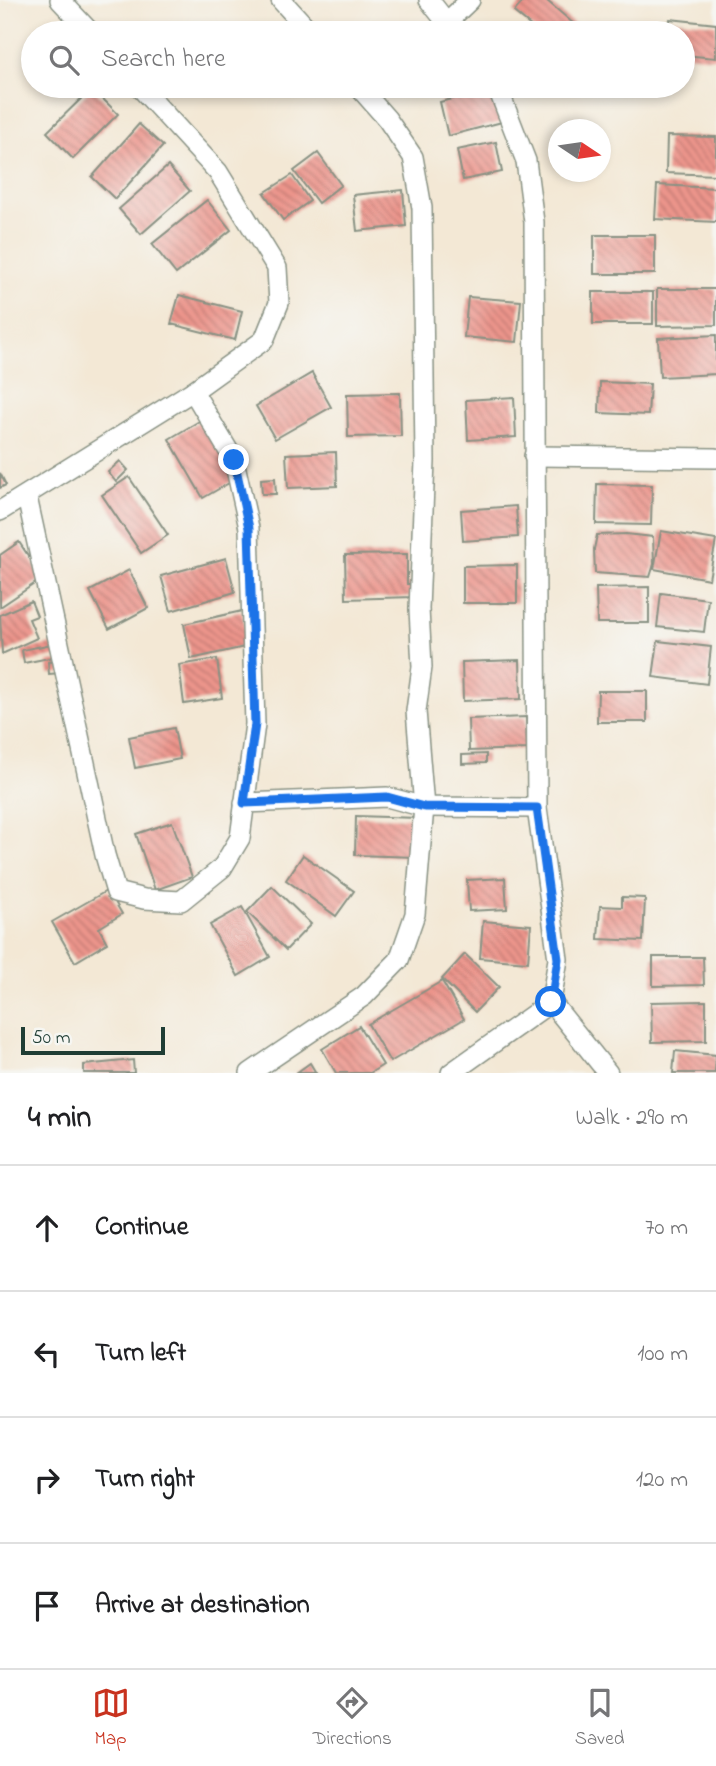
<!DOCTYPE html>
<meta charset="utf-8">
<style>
:root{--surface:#fff;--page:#f2f2f2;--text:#202124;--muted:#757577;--line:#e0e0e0;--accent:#c8321e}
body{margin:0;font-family:"Indie Flower",sans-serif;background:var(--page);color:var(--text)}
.compass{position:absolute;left:548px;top:119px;width:63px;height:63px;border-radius:50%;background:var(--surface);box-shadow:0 4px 10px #0003;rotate:103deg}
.scale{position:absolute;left:21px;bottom:18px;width:144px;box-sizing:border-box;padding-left:7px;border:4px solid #1f3d34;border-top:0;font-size:19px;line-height:24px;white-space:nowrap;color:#1f3d34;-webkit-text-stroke:5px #f6f6f2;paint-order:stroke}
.stop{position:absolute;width:21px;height:21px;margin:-16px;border:5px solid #1a73e8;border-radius:50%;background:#fff}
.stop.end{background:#1a73e8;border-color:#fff;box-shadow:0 2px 7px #0008}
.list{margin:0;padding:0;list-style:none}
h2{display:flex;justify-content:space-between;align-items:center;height:91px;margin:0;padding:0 28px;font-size:30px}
h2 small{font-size:23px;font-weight:400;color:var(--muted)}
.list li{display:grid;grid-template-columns:46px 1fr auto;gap:21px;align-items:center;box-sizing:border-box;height:126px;padding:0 28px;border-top:2px solid var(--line)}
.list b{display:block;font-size:26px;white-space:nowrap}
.list em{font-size:23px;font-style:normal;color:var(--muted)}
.icon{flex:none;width:38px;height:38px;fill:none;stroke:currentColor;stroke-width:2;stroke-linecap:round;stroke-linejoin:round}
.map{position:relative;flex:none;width:716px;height:1073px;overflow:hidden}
.search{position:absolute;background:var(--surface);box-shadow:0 4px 10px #0003;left:21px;right:21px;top:21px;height:77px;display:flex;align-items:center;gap:18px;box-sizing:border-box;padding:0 24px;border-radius:38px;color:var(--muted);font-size:26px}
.sheet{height:595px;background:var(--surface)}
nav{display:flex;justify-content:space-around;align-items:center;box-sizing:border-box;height:98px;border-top:2px solid var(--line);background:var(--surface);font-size:19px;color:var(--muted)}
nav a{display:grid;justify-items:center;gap:4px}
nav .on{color:var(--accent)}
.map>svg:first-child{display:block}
</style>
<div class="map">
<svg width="716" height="1073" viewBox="0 0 716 1073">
<defs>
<pattern id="building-back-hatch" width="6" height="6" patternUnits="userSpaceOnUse" patternTransform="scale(1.75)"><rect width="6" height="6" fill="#ec948b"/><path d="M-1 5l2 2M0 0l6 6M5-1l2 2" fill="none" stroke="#bf7a72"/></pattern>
</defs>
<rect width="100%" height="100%" fill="#f6f6f2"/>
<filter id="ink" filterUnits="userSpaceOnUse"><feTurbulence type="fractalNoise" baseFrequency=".0143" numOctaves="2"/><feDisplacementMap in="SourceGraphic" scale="14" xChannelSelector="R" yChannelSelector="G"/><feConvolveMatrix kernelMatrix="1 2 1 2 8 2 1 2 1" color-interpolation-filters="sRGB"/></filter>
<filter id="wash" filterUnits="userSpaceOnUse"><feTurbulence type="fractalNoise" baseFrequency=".00686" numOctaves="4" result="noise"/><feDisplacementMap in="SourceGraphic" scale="28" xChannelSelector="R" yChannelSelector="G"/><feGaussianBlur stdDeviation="1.57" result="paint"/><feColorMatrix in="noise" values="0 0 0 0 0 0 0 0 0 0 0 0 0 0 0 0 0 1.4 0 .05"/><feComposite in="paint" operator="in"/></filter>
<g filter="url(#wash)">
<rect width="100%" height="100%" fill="#f3e8d5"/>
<g id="blocks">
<g fill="url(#building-back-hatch)">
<polygon points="524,0 546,0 574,24 566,33 539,33 514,12"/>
<polygon points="670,19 716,24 716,58 683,55 683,33 668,33"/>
<polygon points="92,88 118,114 73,159 47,132"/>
<polygon points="494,88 502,122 448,136 440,102"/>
<polygon points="139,124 163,146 115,199 92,177"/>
<polygon points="667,136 716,137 716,175 666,173"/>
<polygon points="496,142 502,172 463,180 457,150"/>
<polygon points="318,153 341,185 318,203 294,171"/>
<polygon points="168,166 190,191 141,234 119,209"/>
<polygon points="292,175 310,201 283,220 264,193"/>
<polygon points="657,185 716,188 716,222 655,219"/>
<polygon points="403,190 406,226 357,231 353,195"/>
<polygon points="207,200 231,230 176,274 152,244"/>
<rect x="594" y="235" width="61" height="39"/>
<polygon points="657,289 716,289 716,325 657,326"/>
<rect x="593" y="292" width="60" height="32"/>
<polygon points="179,295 242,311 235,340 171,324"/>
<polygon points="468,297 521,301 517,342 464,337"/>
<polygon points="716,335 716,374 660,377 658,338"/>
<polygon points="312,373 331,407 275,439 256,406"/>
<polygon points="600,382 650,384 648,415 599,413"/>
<polygon points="400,393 401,436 348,437 347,394"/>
<polygon points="514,397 516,437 468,440 466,400"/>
<polygon points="201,420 236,479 203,498 169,439"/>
<polygon points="336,452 337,486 288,488 286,454"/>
<polygon points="120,461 128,470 116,482 108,472"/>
<polygon points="0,473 6,485 0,488"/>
<polygon points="129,477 168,535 141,553 102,495"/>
<polygon points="275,478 276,494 262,494 261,479"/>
<polygon points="597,484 652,485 651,525 596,524"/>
<polygon points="516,506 518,537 463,541 461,510"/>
<polygon points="661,531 716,540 709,579 654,569"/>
<polygon points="626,534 653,537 654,564 650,577 595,573 594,549 597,535"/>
<polygon points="19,542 43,578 0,607 0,555"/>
<polygon points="407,554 407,584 413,584 413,597 346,599 345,555"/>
<polygon points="226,558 235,592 171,611 161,576"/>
<polygon points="517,565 517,603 463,603 463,566"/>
<polygon points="129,570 148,608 109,629 90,591"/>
<polygon points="649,587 649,623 597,623 596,588"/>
<polygon points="661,593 708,599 704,632 657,627"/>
<polygon points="31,601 37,616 29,619 37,638 2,654 0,615"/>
<polygon points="242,611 249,646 191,659 184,624"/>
<polygon points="658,641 711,647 707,684 653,677"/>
<polygon points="57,643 59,656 24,663 22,650"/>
<polygon points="217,659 222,698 184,704 179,665"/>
<polygon points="520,660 521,699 463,701 462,662"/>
<polygon points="60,661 61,673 49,674 48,662"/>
<polygon points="598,691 647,691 647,722 597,722"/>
<polygon points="526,717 527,749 469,751 468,719"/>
<polygon points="174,728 180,759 135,768 129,737"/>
<polygon points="486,754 486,763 462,764 462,755"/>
<polygon points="356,816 418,818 417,857 355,855"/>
<polygon points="172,822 192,877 155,890 136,834"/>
<polygon points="303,855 354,891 336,916 286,880"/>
<polygon points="505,878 507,909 469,911 467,880"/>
<polygon points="272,886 311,924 286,950 247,912"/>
<polygon points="108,890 122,914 99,928 107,943 75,962 52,922"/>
<polygon points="622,897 645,898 643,941 598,939 600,906 622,907"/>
<polygon points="242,907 270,957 238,976 210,925"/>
<polygon points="483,921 531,925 528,962 480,958"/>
<polygon points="465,954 499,987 475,1012 442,979"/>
<polygon points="653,957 703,957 704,985 653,986"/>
<polygon points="442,981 464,1019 390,1062 368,1024"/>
<polygon points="706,1001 706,1041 652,1042 651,1002"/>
<polygon points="359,1026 383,1065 370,1073 336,1073 322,1049"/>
<polygon points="675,1051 716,1055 715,1073 673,1073"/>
<polygon points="133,1060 134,1073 84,1073 84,1065"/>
<polygon points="310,1063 316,1073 296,1073"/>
</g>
</g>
</g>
<g filter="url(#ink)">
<use href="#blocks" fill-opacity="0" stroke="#899284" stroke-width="2"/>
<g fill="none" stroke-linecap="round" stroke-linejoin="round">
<g stroke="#899284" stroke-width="22">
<g id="street">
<polyline points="60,0 91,33"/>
<polyline points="281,0 311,33"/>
<polyline points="429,0 455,33"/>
<polyline points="447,22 470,0"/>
<polyline points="534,456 716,458"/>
<polyline points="27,497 105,855 116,892 144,899 181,901 222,868 240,838 255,724 249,528 234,460 193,391"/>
<polyline points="0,511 193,391 264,340 279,303 277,268 218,172 139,86"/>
<polyline points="244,803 387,797 424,807 537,808"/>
<polyline points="551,1002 608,1073"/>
<polyline points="250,1073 364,996 399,960 415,914 424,807 416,711 422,667 419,609 425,461 422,208 413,157 387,119 358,86"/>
<polyline points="451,1073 551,1002 558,959 537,808 534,222 526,161 497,86"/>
</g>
</g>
<use href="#street" stroke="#fff" stroke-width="19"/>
</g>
</g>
<g fill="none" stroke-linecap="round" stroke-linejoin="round" filter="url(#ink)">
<polyline stroke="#1a73e8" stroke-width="9" points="234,460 249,528 255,724 244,803 387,797 424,807 537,808 558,959 551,1002"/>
</g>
</svg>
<svg class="compass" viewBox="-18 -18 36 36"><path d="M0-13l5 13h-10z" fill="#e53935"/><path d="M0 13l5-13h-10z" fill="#757577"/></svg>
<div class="scale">50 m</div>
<div class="stop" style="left:551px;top:1002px"></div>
<div class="stop end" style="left:234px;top:460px"></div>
<div class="search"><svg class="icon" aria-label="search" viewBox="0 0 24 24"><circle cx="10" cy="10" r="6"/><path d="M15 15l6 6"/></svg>Search here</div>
</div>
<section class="sheet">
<h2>4 min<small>Walk · 290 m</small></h2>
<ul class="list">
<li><svg class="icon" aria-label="ahead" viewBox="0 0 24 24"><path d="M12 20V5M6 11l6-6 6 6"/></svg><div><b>Continue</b></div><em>70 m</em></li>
<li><svg class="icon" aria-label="left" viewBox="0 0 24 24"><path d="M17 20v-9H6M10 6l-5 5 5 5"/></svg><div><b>Turn left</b></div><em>100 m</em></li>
<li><svg class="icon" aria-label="right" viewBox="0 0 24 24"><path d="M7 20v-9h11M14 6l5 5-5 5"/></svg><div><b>Turn right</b></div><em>120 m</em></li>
<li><svg class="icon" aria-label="arrive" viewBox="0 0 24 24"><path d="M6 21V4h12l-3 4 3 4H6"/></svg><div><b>Arrive at destination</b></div></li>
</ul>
</section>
<nav>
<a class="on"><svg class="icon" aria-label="map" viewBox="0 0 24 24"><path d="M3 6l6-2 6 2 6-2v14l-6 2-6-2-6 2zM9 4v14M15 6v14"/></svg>Map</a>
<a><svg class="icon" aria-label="directions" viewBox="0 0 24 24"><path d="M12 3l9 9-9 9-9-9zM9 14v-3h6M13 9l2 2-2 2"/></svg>Directions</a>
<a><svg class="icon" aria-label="saved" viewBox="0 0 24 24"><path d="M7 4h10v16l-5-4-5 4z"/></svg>Saved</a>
</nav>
